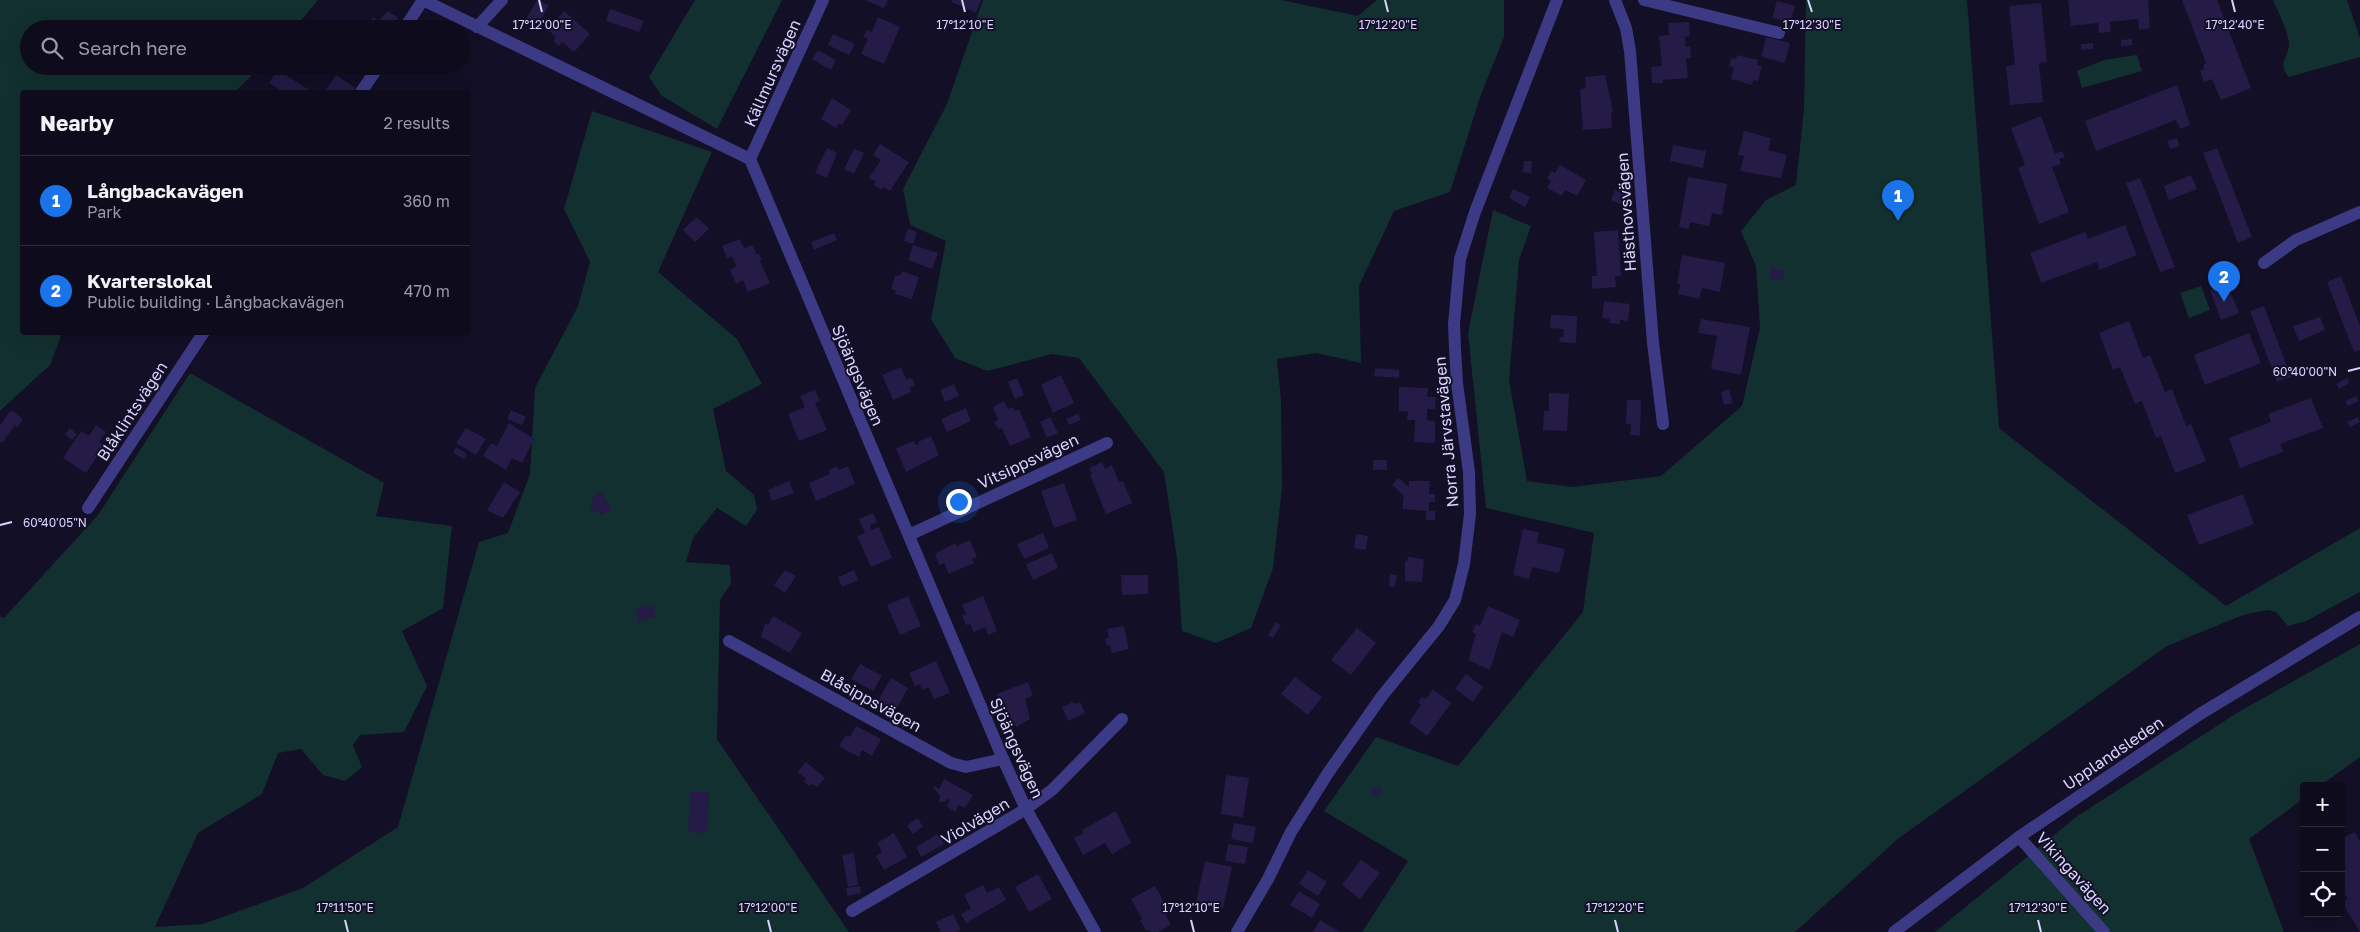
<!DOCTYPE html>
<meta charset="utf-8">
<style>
:root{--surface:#0e0b1c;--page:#171425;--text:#f1f3f6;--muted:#9b9ba3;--line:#2e2b3b;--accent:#1a73e8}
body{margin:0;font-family:"Golos Text",sans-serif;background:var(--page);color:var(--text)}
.controls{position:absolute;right:15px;bottom:15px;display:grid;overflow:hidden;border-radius:5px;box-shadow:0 5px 20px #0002}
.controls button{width:45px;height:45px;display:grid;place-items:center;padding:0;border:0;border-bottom:1px solid var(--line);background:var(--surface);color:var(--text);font:25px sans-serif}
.you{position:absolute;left:958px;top:501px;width:18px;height:18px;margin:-12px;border:4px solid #fff;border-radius:50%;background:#1a73e8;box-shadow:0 0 0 8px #1a73e833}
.badge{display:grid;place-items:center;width:32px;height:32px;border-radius:50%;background:var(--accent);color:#fff;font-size:16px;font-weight:700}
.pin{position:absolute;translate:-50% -41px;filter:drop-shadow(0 1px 2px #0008)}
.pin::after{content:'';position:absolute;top:26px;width:18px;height:15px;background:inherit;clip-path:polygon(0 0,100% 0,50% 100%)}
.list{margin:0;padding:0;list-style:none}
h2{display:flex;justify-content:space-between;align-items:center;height:65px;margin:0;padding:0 20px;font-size:21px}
h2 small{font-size:16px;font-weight:400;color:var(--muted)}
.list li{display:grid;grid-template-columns:32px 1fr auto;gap:15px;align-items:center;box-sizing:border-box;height:90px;padding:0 20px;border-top:1px solid var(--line)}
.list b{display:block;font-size:19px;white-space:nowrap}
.list p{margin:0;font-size:16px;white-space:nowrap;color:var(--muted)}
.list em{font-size:16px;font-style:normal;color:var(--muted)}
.icon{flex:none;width:28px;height:28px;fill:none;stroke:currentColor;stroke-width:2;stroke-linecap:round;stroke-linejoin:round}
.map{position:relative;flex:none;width:2360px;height:932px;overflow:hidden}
.search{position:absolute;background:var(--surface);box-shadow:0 5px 20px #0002;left:20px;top:20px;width:450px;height:55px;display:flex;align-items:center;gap:12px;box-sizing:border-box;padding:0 18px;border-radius:28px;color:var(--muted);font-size:19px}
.panel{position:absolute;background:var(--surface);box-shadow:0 5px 20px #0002;left:20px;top:90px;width:450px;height:245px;border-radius:5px}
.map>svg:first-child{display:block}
</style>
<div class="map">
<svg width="2360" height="932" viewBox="0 0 2360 932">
<rect width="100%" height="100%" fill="#130f26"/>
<g fill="#12302f">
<polygon points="0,0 318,0 294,29 29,29 29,66 261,66 235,92 22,92 22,332 62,333 50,365 0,411"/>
<polygon points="695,0 782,0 717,129 662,96 649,77"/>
<polygon points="983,0 1281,0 1358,16 1377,0 1504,0 1504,37 1480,97 1450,192 1394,211 1359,286 1361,363 1317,353 1277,359 1281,400 1282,488 1273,568 1251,628 1216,643 1182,631 1177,558 1164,472 1079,358 1052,354 987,371 955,358 931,319 946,241 910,225 903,189 947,104"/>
<polygon points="1806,0 1967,0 1999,428 2226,606 2360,528 2360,592 2306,621 2288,626 2276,612 2267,610 2243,615 2167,646 1899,838 1795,932 1362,932 1408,861 1324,811 1376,737 1458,766 1583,612 1594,533 1486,508 1468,333 1493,210 1531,226 1519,260 1509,380 1527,481 1572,487 1661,476 1742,406 1760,328 1756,266 1741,231 1766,200 1796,185 1804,109"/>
<path d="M 2273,0 L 2347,0 L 2360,38 L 2360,57 L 2289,77 C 2277,63 2288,58 2289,45 C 2290,36 2277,9 2273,0 Z"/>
<polygon points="2137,55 2142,71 2082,88 2077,71 2104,60"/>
<polygon points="592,111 712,152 658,272 737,339 762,384 713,409 726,471 754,495 757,510 746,526 717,508 693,538 686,562 730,565 731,584 720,600 717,739 849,932 0,932 0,616 4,618 98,515 190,373 384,483 376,516 452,526 443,608 402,631 427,686 404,732 360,735 353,745 362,767 345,781 323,775 301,749 278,753 262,794 198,833 155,927 203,924 303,888 398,827 479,542 508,533 530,474 535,388 578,306 590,262 564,209"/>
<polygon points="2201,286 2210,310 2189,318 2180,293"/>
<polygon points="2360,644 2360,757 2320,786 2304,786 2304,798 2249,839 2284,932 1935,932 2076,817 2240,711"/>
</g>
<g fill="#241b47">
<polygon points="537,0 549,5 538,25 526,19"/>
<polygon points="865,0 888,0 884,8"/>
<polygon points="952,0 981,0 976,13 952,2"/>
<polygon points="2068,0 2148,0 2150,28 2139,30 2138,19 2110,22 2111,32 2099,33 2098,23 2071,26"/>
<polygon points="2182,0 2217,0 2251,88 2221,100 2212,79 2204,82 2200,71 2204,69 2203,65 2206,63"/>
<polygon points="1777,1 1795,6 1790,22 1772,18"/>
<polygon points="2041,3 2047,62 2039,63 2043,102 2010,105 2006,66 2015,65 2009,6"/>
<polygon points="610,9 644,21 639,32 606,21"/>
<polygon points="388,11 398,18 394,29 366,27 373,17 378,21"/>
<polygon points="564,11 590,34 574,52 562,42 559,46 553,41 556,37 548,30"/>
<polygon points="878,17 900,27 884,64 861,54 868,39 863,37 867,30 872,32"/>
<polygon points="1689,22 1690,36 1685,37 1686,47 1690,47 1691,58 1686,58 1688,78 1663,80 1663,83 1652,83 1651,67 1662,66 1659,36 1669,35 1668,23"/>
<polygon points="833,34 855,44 849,55 828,45"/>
<polygon points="1766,37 1790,43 1785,63 1761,57"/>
<polygon points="2132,39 2132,45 2121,46 2121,40"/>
<polygon points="2093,43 2093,49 2081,50 2081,44"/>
<polygon points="818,50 836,60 831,70 812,59"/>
<polygon points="1737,55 1758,60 1757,65 1762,66 1758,81 1753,80 1752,85 1731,79 1734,68 1729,66 1731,58 1736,59"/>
<polygon points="278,70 312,92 283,92 269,83"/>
<polygon points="336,75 355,88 352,92 325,91"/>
<polygon points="1605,75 1613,111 1611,112 1612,128 1583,130 1580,89 1586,88 1585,77"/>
<polygon points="2177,85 2190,125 2180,129 2176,120 2096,151 2085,121"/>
<polygon points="832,98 851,110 842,125 839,123 836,128 821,119"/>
<polygon points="2041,116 2055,154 2062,151 2065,157 2059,159 2061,164 2052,167 2069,212 2039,224 2018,168 2025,165 2011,128"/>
<polygon points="1744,131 1771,138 1768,150 1787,155 1781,178 1740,171 1744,156 1738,155"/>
<polygon points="2177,138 2180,146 2170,149 2167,141"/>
<polygon points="880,144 909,162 890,191 883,187 881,190 874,185 876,182 869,178 881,160 873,155"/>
<polygon points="1673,145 1706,151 1703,168 1670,161"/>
<polygon points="827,148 837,153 827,178 815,173"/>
<polygon points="2217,148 2252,237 2238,243 2203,153"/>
<polygon points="854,149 864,153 854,174 844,169"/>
<polygon points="1524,161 1532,161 1531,173 1523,172"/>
<polygon points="1560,165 1586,180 1577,196 1565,190 1562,196 1547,188 1551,181 1547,178 1551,171 1555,173"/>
<polygon points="2191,175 2197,189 2169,200 2164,186"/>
<polygon points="1688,177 1727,184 1722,215 1712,213 1709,226 1690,222 1689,229 1679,227"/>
<polygon points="2140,178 2175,267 2160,272 2126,183"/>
<polygon points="1513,189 1530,197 1525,207 1509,198"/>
<polygon points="1615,190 1625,194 1620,204 1611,200"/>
<polygon points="697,217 709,229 695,242 683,230"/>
<polygon points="2125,225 2137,255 2099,270 2097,262 2041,283 2030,253 2085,232 2088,239"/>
<polygon points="908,229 917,232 913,244 904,241"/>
<polygon points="1618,230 1621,276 1615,276 1616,287 1592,289 1592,276 1597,276 1594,232"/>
<polygon points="834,233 837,240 814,250 811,242"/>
<polygon points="740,239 744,248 752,245 757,255 759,254 762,260 760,261 770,283 748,292 743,280 736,284 730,270 736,266 732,256 727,258 722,246"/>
<polygon points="913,245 938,253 932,269 908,260"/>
<polygon points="1682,255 1725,263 1720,292 1702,288 1699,299 1678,294 1680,284 1677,284"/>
<polygon points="1771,268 1785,271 1783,281 1769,278"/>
<polygon points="902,271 919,277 912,299 895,294 896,291 891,289 895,276 901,275"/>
<polygon points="2341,276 2360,326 2360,350 2354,352 2327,282"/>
<polygon points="2227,283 2239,313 2221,320 2210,290"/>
<polygon points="1604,301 1630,304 1628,321 1620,320 1620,324 1610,323 1610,319 1602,318"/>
<polygon points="2264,306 2291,377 2277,382 2250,311"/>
<polygon points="1551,315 1577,316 1576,343 1559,342 1560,337 1563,338 1564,329 1550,328"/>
<polygon points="2320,317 2325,330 2299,341 2293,326"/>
<polygon points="1701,319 1750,327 1741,375 1711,369 1717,336 1698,333"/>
<polygon points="2129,321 2143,358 2150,355 2165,392 2172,389 2186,426 2191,424 2206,461 2175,473 2161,436 2156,438 2142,401 2135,404 2120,367 2113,370 2099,333"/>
<polygon points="2249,333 2261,363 2205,385 2194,355"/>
<polygon points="901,367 906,379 912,378 915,385 910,388 911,392 893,400 882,375"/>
<polygon points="1375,368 1399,370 1399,378 1374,376"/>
<polygon points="1061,375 1074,403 1053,413 1041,385"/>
<polygon points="1017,378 1024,395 1015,399 1008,382"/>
<polygon points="2347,378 2349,383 2339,389 2336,384"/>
<polygon points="954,384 959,396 945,402 940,390"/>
<polygon points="1399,387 1428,388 1427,397 1436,397 1435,409 1427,409 1427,420 1435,421 1435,443 1414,442 1415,420 1407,420 1408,412 1399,411"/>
<polygon points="1729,389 1733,403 1724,405 1721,392"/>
<polygon points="815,390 820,401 815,403 827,430 799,441 788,414 805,407 800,396"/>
<polygon points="1549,393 1569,394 1567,431 1543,430 1544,411 1549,411"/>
<polygon points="2356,396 2359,401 2348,406 2345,401"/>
<polygon points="2311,398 2323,428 2280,444 2283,452 2240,468 2229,438 2271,422 2268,414"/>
<polygon points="1627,400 1641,400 1640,436 1630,435 1631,424 1626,424"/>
<polygon points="1004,401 1008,409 1014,407 1015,411 1019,409 1031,437 1010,446 1002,428 998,429 994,422 998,420 993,407"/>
<polygon points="966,408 971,421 947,432 941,419"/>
<polygon points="11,410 23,419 18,427 15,425 2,443 0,441 0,425"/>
<polygon points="511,410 526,417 522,425 507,419"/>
<polygon points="1078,414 1081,420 1069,425 1066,419"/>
<polygon points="1050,417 1058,433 1047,438 1040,422"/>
<polygon points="2358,417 2360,422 2350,427 2347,422"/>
<polygon points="509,423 534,439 522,463 512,458 506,470 483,456 491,443 497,446"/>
<polygon points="96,425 106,432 99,442 104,446 86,473 63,458 81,431 89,436"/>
<polygon points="70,428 77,434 72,440 65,434"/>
<polygon points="466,428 486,439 476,455 456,443"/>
<polygon points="931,436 939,455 906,472 896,448 914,441 916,445 919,444 918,442"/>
<polygon points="456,447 467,454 464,459 453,453"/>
<rect x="1373" y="460" width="14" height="10"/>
<polygon points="1102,462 1105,469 1112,465 1119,482 1123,481 1132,503 1106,514 1090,475 1092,474 1089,468"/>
<polygon points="837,466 839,470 848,466 855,484 816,501 809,483 830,474 829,470"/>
<polygon points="1398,478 1409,487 1409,481 1430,481 1429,494 1435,494 1435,502 1429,502 1429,511 1435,511 1435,520 1426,520 1426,511 1403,509 1403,497 1405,497 1392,485"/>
<polygon points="789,481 794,493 772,501 768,490"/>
<polygon points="504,482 520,492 503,518 487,510"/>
<polygon points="1064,483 1077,520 1054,528 1041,491"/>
<polygon points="602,492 611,510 601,515 598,510 593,512 590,507 593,505 591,498"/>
<polygon points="2243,494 2254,524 2199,545 2187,515"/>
<polygon points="873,513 877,522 870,525 871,530 879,527 892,558 871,567 857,536 865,533 859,519"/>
<polygon points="1523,529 1539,532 1537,543 1565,549 1559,573 1532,567 1529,579 1513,575"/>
<polygon points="1043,533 1049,548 1024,559 1017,544"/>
<polygon points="1356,534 1368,536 1366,550 1354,548"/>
<polygon points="970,540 977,557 972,559 974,563 949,574 944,563 939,565 935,554 955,543 957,546"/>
<polygon points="1052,553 1058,568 1033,580 1026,564"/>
<polygon points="1408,557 1424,559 1422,582 1405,581 1405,561 1407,562"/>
<polygon points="785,570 796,576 785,593 774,585"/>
<polygon points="854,570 858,580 842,587 838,577"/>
<polygon points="1390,574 1397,575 1395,587 1389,586"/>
<polygon points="1121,575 1148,575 1148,594 1122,595"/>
<polygon points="908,596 921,626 900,635 887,605"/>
<polygon points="983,596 997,631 988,635 985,627 974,632 970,624 966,625 962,615 966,614 962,605"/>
<polygon points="653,605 656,616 638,623 635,609"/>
<polygon points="1488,606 1520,620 1513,637 1502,632 1490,670 1468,660 1476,634 1472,632 1476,624 1480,626"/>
<polygon points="773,616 802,633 790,653 761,637 765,623 768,625"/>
<polygon points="1276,622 1281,625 1273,638 1268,635"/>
<polygon points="1124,626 1129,649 1112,653 1110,645 1107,646 1105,638 1109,638 1107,629"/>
<polygon points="1357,628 1376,643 1351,675 1331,660"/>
<polygon points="936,661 950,693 934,699 929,687 922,690 920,684 915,686 909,673"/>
<polygon points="860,664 882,676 873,691 851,679"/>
<polygon points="1466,674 1483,687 1473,702 1455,689"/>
<polygon points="1295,677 1322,697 1308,715 1281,694"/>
<polygon points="891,678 908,688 891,719 873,709"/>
<polygon points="1028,682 1033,695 1025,699 1030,719 1016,727 1010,717 1007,718 997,694"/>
<polygon points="1433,689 1451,703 1427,736 1409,722 1421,705 1418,703 1422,697 1426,699"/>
<polygon points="1073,702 1074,704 1080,702 1085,713 1068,721 1062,707"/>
<polygon points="856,726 881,739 872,756 862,750 859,757 839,746 846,735 850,737"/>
<polygon points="806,762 825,778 817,787 812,784 809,786 804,781 806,778 797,772"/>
<polygon points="1226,775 1249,778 1243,817 1221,814"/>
<polygon points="944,779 973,795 965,808 959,805 955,812 946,806 950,800 947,799 945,802 939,802 940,795 933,788 934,786 939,789"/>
<polygon points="1381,787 1383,794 1372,797 1370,790"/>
<polygon points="690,792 709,792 707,833 688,832"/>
<polygon points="1116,811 1131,843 1112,854 1105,843 1083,855 1074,838 1084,833 1082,830"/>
<polygon points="917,818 923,826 913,834 907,826"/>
<polygon points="1234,823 1256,827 1253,843 1231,839"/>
<polygon points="2355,832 2360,842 2360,932 2342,902 2348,899 2344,893 2341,895 2341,839"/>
<polygon points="894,833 907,857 884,870 876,856 882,852 877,843"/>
<polygon points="938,834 944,844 921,857 916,847"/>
<polygon points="1228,844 1248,847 1245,864 1225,861"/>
<polygon points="854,853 858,885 848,887 842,855"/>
<polygon points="1361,860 1380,873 1360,899 1342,885"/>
<polygon points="1205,861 1232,867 1223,908 1196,902"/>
<polygon points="1308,870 1327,882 1318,896 1299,884"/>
<polygon points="1038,874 1052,899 1029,912 1015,887"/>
<polygon points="983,885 987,893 999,887 1006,900 966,923 961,914 971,909 964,895"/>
<polygon points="860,886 861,893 847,896 846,888"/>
<polygon points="1155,886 1169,911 1165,913 1171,925 1158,932 1150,932 1149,930 1146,931 1140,920 1142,919 1131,899"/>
<polygon points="1299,891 1320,904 1312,918 1290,905"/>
<polygon points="953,914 961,930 956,932 941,932 936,922"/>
<polygon points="1320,920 1340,932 1313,932"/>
</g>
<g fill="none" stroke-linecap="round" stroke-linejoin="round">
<g stroke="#3d3a85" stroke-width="12">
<polyline points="1615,0 1626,28 1630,51 1653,343 1663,424"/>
<polyline points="1644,0 1779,33"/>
<polyline points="477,27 502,0"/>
<polyline points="404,29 423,0 750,159 1003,759 1026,809 1095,932"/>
<polyline points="361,92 379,66"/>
<polyline points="750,159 823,0"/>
<polyline points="2264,263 2296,240 2360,212"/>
<polyline points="88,508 204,332"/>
<polyline points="909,535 1107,443"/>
<polyline points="729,641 951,763 966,767 1003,759"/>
<polyline points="2019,837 2104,932"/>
<polyline points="852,911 1026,809 1052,790 1122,719"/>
<polyline points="1237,932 1268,879 1291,832 1328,773 1382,696 1439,626 1455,600 1464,564 1470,514 1469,472 1457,383 1455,349 1454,324 1460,259 1475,212 1557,0"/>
</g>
<polyline stroke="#3d3a85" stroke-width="12" points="1894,932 2019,837 2200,714 2360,617"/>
</g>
<path fill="none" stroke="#d9d4ff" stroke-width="2" d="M 539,0 L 542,12M 962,0 L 965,12M 1385,0 L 1388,12M 1808,0 L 1812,12M 2232,0 L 2235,12M 2348,371 L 2360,368M 0,525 L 12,522M 345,920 L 348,932M 768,920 L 771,932M 1191,920 L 1194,932M 1615,920 L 1618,932M 2038,920 L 2041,932"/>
<g text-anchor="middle" stroke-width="4" stroke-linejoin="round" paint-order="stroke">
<g font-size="16" fill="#d9d4ff" stroke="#130f26">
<text transform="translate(772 73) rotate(-66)" y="6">Källmursvägen</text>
<text transform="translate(1626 212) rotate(-94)" y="6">Hästhovsvägen</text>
<text transform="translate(858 375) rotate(67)" y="6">Sjöängsvägen</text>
<text transform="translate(132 411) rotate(-57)" y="6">Blåklintsvägen</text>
<text transform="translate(1446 432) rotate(-95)" y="6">Norra Järvstavägen</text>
<text transform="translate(1028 461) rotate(-25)" y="6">Vitsippsvägen</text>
<text transform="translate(871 700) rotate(29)" y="6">Blåsippsvägen</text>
<text transform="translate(1017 748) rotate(66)" y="6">Sjöängsvägen</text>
<text transform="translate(2113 753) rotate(-34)" y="6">Upplandsleden</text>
<text transform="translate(975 821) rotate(-31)" y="6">Violvägen</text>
<text transform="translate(2074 873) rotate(48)" y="6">Vikingavägen</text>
</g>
</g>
<g font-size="12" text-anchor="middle" fill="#d9d4ff" stroke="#130f26" stroke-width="4" stroke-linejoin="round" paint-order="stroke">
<text x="2235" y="29">17°12'40"E</text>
<text x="542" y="29">17°12'00"E</text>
<text x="965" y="29">17°12'10"E</text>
<text x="1388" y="29">17°12'20"E</text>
<text x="1812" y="29">17°12'30"E</text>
<text x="2305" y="376">60°40'00"N</text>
<text x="55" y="527">60°40'05"N</text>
<text x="345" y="912">17°11'50"E</text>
<text x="768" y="912">17°12'00"E</text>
<text x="1191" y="912">17°12'10"E</text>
<text x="1615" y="912">17°12'20"E</text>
<text x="2038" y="912">17°12'30"E</text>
</g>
</svg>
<div class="controls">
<button>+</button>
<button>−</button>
<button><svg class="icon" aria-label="locate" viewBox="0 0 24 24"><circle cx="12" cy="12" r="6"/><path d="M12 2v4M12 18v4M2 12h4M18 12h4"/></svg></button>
</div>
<div class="you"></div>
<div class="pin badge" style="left:1898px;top:221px">1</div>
<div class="pin badge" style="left:2224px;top:302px">2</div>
<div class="search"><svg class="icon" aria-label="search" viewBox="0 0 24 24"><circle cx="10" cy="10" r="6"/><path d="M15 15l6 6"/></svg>Search here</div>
<section class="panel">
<h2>Nearby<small>2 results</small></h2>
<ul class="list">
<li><span class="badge">1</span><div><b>Långbackavägen</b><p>Park</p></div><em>360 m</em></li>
<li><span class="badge">2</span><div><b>Kvarterslokal</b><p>Public building · Långbackavägen</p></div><em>470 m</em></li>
</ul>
</section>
</div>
